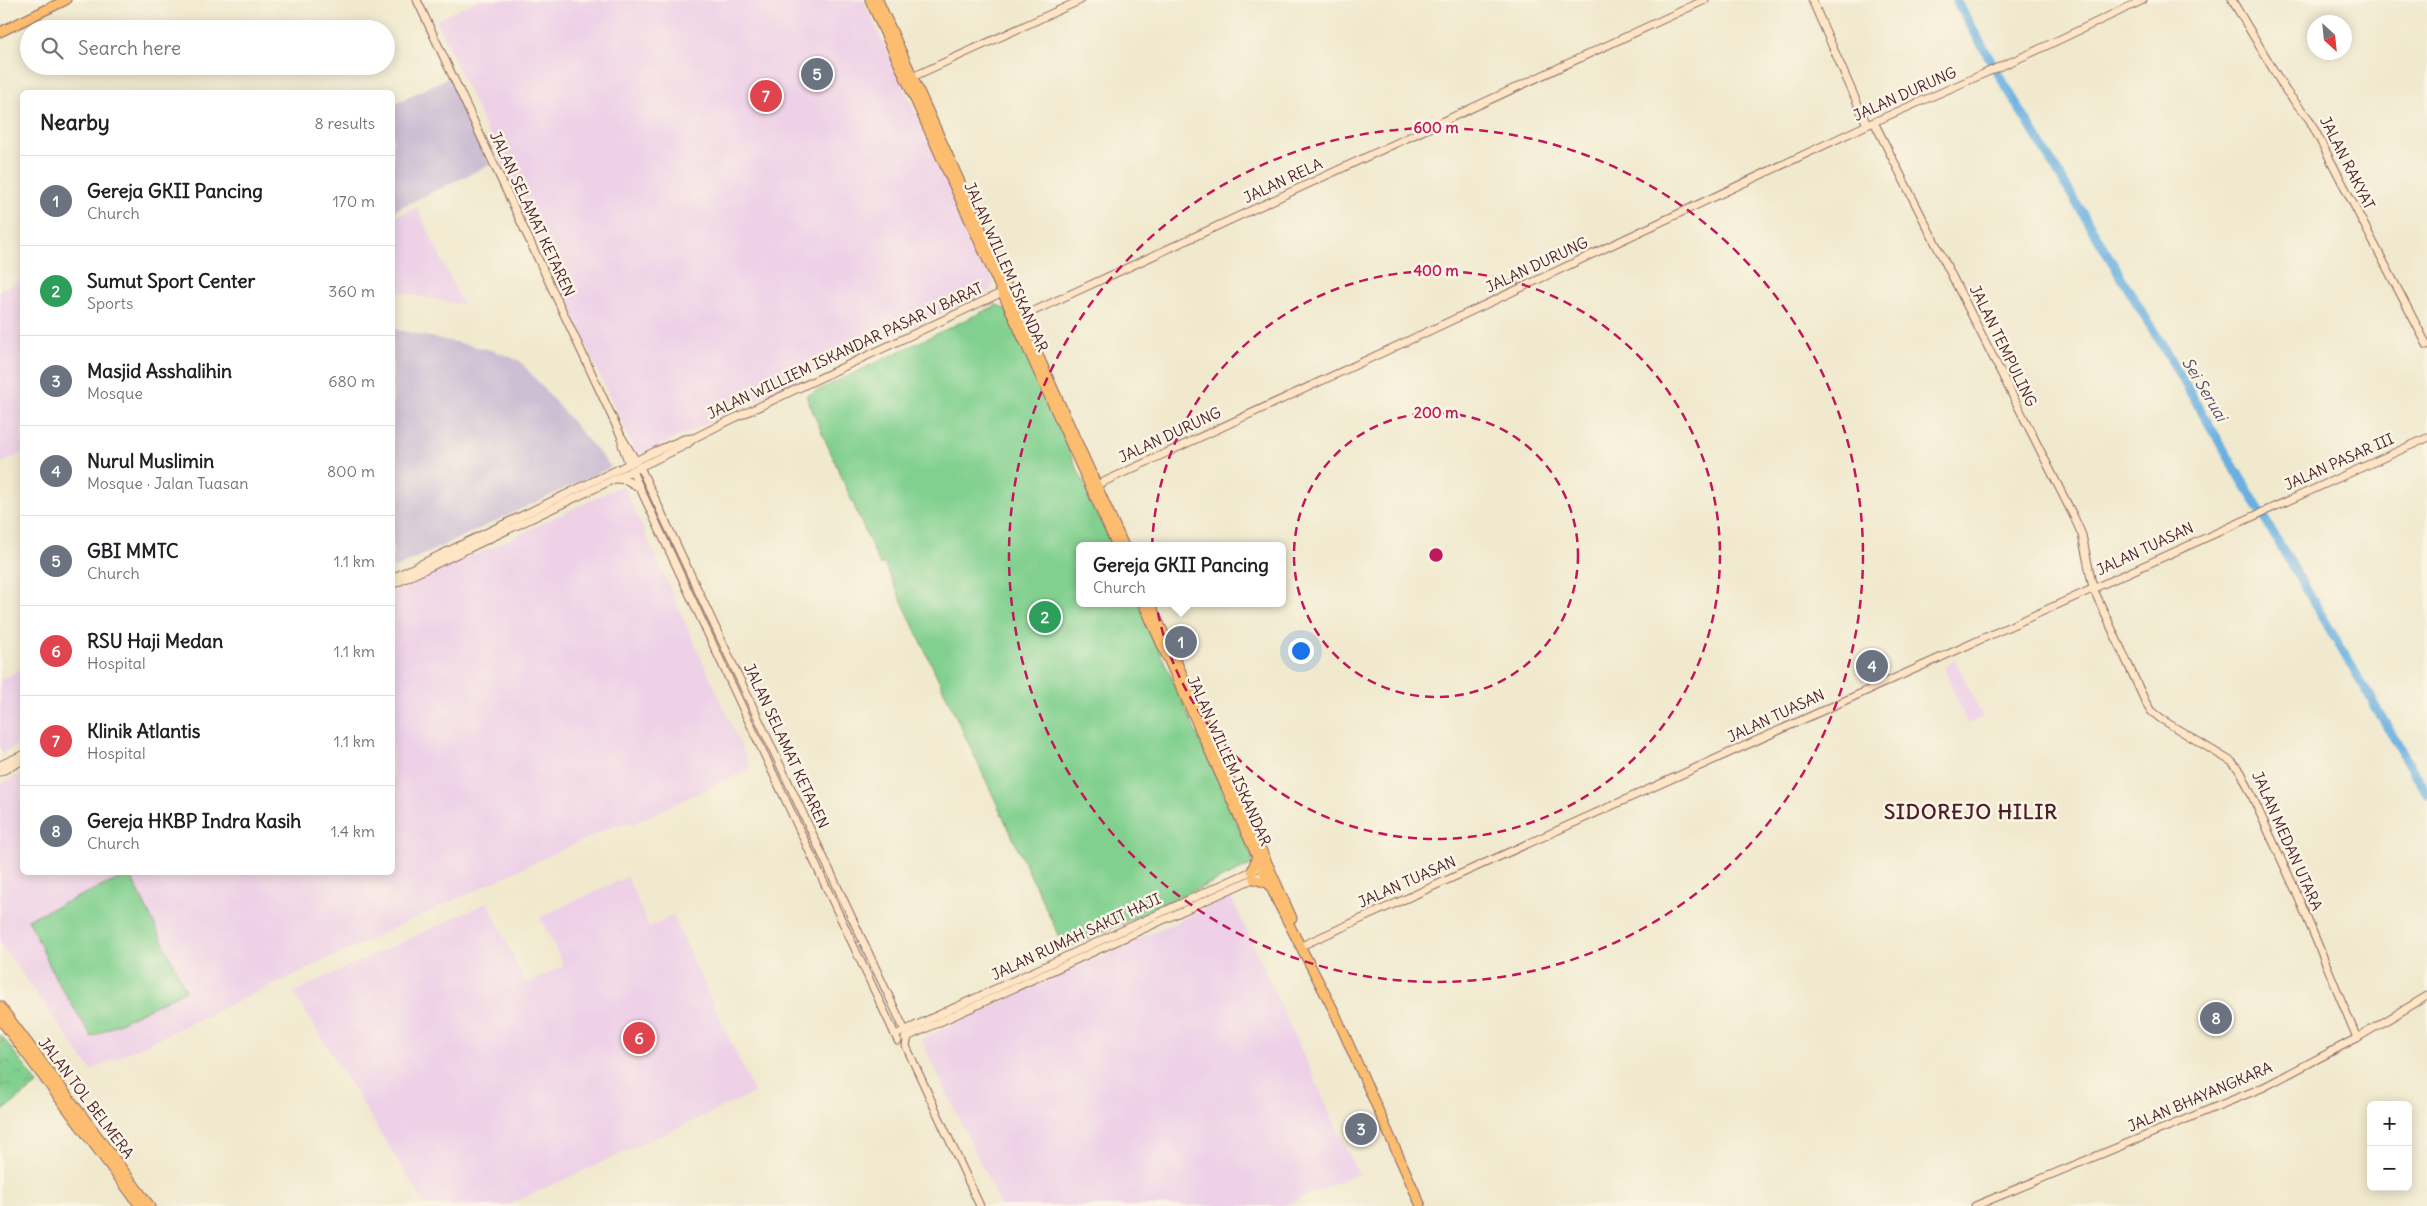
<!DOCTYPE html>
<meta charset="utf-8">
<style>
:root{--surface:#fff;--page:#f2f2f2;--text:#202124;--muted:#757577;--line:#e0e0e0;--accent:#111827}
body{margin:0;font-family:Delius,sans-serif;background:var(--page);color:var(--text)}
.controls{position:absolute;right:15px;bottom:15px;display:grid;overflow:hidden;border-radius:8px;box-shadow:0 2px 12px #0003}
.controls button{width:45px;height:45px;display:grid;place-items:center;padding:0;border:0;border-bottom:1px solid var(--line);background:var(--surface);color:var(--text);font:25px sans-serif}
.compass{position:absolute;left:2307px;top:15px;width:45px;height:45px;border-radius:50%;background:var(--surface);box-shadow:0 2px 12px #0003;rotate:153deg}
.you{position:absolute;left:1300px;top:650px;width:18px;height:18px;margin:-12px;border:4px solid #fff;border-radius:50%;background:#1a73e8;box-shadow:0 0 0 8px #1a73e833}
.badge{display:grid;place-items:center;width:32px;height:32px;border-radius:50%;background:var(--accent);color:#fff;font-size:16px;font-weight:700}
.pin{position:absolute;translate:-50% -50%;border:2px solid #fff;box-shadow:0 1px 5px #0006}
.popup{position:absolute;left:1076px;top:542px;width:210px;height:65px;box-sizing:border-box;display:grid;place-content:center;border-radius:8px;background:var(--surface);filter:drop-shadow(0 1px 4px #0005);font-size:16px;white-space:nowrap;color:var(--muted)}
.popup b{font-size:19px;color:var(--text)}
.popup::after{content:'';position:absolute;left:50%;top:100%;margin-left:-10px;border:10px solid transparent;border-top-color:var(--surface)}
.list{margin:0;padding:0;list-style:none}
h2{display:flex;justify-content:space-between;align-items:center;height:65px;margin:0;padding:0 20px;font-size:21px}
h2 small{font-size:16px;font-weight:400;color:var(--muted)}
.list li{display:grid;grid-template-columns:32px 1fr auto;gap:15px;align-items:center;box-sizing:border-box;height:90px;padding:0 20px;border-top:1px solid var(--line)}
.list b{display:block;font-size:19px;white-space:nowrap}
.list p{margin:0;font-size:16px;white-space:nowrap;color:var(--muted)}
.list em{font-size:16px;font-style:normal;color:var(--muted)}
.icon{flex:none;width:28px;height:28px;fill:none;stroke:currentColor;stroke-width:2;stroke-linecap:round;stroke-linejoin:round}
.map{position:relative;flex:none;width:2427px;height:1206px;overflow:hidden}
.search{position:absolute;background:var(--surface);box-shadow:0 2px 12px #0003;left:20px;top:20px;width:375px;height:55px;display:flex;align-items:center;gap:12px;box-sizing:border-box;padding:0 18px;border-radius:28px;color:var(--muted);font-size:19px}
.panel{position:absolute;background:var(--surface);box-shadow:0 2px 12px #0003;left:20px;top:90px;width:375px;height:785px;border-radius:8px}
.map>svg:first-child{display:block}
</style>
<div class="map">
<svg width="2427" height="1206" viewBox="0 0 2427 1206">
<defs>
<pattern id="park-crowns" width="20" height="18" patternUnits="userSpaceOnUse" patternTransform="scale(1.25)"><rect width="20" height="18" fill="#81d08f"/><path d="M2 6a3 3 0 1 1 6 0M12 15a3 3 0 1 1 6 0" fill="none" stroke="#71b27c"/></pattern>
</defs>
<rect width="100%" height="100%" fill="#fcf5e5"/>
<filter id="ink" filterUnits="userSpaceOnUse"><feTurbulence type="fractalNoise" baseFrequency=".02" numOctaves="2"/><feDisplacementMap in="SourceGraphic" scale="10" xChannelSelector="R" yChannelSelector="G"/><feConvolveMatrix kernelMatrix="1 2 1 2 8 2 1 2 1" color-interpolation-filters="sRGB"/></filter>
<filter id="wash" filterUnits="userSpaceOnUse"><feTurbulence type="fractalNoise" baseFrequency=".0096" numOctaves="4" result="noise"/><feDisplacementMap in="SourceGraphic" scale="20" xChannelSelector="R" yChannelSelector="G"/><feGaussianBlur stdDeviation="1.12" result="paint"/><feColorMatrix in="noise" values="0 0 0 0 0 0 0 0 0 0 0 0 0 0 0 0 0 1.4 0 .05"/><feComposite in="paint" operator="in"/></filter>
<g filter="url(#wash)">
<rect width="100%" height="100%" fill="#f0e9ce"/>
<g fill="#eed0e7">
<polygon points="479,0 863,0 994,281 990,291 637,456 436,20"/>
<polygon points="417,207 463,305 393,291 393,218"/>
<polygon points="22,279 22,453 0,464 0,290"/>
<polygon points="623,485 751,768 630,825 628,822 619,827 617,824 91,1070 0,943 0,785 22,772 22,872 392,872 393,592 474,553 476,555"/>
<polygon points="1955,660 1983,717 1967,724 1944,668"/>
<polygon points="22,669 22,743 3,753 0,747 0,680"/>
<polygon points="627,877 649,927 673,915 754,1093 506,1206 426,1206 293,992 488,902 526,984 564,966 540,917"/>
<polygon points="1231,897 1358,1174 1282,1206 1001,1206 921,1039"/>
</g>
<g fill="#ccbed3">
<polygon points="449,77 489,165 393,211 393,105"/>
<polygon points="393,329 492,350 520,361 611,467 393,569"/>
</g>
<g fill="#81d08f" stroke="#66785d">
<polygon points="997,305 1006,310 1112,546 1080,546 1080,603 1138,603 1253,859 1251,865 1065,949 884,563 880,565 806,396"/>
<polygon points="130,874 186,990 92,1037 56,979 28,919"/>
</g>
<polygon fill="url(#park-crowns)" stroke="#66785d" points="0,1034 38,1084 0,1113"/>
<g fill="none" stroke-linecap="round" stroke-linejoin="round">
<polyline stroke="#69b0e0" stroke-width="9" points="1956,0 1999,75 2161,343 2427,794"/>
</g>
</g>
<g filter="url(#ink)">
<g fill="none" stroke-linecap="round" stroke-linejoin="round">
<g stroke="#846664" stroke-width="9">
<g id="secondary">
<polyline points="417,0 621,436 636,461"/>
<polyline points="1812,0 1867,125"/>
<polyline points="2232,0 2286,91 2309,119 2427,345"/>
<polyline points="908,79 1081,0"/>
<polyline points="1874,122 2074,517 2082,535 2093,588 2145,701 2151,711 2161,719 2232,762 2241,772 2294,887 2357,1038"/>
<polyline points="1021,317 1705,0"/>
<polyline points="622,439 622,445 629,464"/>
<polyline points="640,467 908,1037 906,1046 980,1206"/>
<polyline points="632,471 898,1041"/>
<polyline points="616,479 626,480 638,487"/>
<polyline points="1097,485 1429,331 1867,125 2031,53 2143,0"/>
<polyline points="392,578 656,451 684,439 693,438"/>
<polyline points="392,585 686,445 694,438 720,425 1005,291"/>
<polyline points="0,765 22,755"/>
<polyline points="0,772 22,761"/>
<polyline points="1301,946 2427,438"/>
<polyline points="895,1035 1256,869"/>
<polyline points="905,1038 1268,872"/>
<polyline points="1975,1206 2264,1087 2357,1038 2427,996"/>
</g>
</g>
<g stroke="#846664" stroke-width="11">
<g id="highway">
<polyline points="870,0 1117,546"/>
<polyline points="878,0 1124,546"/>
<polyline points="0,32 66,0"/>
<polyline points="1143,603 1277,901 1334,1011 1421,1206"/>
<polyline points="1150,603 1292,918"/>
<polyline points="1252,871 1257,856"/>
<polyline points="1254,879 1270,884"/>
<polyline points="0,1006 150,1206"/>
<polyline points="0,1019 140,1206"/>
</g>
</g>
<use href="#secondary" stroke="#fee5c5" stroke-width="7"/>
<use href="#highway" stroke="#fcbd6f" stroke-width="9"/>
</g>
</g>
<g fill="none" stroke="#c2185b" stroke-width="2.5" stroke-dasharray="9 6">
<circle cx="1436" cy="555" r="142"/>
<circle cx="1436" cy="555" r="284"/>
<circle cx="1436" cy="555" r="427"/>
</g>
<g text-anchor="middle" stroke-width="5" stroke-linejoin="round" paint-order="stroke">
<g font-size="15" fill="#4a1f2b" stroke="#fcf5e5">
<text transform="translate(1905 94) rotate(-24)" y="5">JALAN DURUNG</text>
<text transform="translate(2347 163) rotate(63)" y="5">JALAN RAKYAT</text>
<text transform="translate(1283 181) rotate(-25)" y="5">JALAN RELA</text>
<text transform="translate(532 214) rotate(65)" y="5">JALAN SELAMAT KETAREN</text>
<text transform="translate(1537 265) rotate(-25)" y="5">JALAN DURUNG</text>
<text transform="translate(1006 267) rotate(66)" y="5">JALAN WILLEM ISKANDAR</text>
<text transform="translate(2003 346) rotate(64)" y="5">JALAN TEMPULING</text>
<text transform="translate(845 351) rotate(-25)" y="5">JALAN WILLIEM ISKANDAR PASAR V BARAT</text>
<text transform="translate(1170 435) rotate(-25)" y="5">JALAN DURUNG</text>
<text transform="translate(2339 462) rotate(-24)" y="5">JALAN PASAR III</text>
<text transform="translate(2145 549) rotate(-25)" y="5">JALAN TUASAN</text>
<text transform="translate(1776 716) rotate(-25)" y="5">JALAN TUASAN</text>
<text transform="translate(786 746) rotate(65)" y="5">JALAN SELAMAT KETAREN</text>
<text transform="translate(1229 761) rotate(66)" y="5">JALAN WILLEM ISKANDAR</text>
<text transform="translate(2287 841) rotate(66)" y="5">JALAN MEDAN UTARA</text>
<text transform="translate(1407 882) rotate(-24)" y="5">JALAN TUASAN</text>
<text transform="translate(1076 937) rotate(-25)" y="5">JALAN RUMAH SAKIT HAJI</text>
<text transform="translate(2200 1097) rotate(-23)" y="5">JALAN BHAYANGKARA</text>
<text transform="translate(86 1098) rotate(53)" y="5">JALAN TOL BELMERA</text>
</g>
<g font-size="16" font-style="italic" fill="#55526a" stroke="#fcf5e5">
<text transform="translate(2205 389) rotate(59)" y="6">Sei Seruai</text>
</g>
<g font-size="20" font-weight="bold" letter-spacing="1" fill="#4a1f2b" stroke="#fcf5e5">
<text x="1971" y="819">SIDOREJO HILIR</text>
</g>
</g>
<circle cx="1436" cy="555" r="8" fill="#c2185b" stroke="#fcf5e5" stroke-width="2.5"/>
<g font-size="15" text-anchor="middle" font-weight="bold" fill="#c2185b" stroke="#fcf5e5" stroke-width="5" stroke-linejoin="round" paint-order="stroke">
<text x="1436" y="133">600 m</text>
<text x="1436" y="276">400 m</text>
<text x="1436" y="418">200 m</text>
</g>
</svg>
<div class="controls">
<button>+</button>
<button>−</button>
</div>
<svg class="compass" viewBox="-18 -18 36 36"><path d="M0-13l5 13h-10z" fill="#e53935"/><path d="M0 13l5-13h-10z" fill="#757577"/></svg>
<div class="you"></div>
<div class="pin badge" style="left:1181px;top:642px;background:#6b7280">1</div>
<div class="popup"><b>Gereja GKII Pancing</b>Church</div>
<div class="pin badge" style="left:1045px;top:617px;background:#2e9e5b">2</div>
<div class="pin badge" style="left:1361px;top:1129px;background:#6b7280">3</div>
<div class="pin badge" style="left:1872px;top:666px;background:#6b7280">4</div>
<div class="pin badge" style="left:817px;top:74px;background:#6b7280">5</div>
<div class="pin badge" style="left:639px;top:1038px;background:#e0444e">6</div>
<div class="pin badge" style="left:766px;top:96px;background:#e0444e">7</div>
<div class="pin badge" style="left:2216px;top:1018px;background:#6b7280">8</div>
<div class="search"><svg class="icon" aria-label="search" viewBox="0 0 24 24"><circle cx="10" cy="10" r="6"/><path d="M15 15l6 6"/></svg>Search here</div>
<section class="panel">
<h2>Nearby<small>8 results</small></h2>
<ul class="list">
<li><span class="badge" style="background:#6b7280">1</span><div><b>Gereja GKII Pancing</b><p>Church</p></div><em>170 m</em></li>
<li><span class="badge" style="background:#2e9e5b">2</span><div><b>Sumut Sport Center</b><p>Sports</p></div><em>360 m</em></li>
<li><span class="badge" style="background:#6b7280">3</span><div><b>Masjid Asshalihin</b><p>Mosque</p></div><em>680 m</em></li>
<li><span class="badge" style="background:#6b7280">4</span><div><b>Nurul Muslimin</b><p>Mosque · Jalan Tuasan</p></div><em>800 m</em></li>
<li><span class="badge" style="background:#6b7280">5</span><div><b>GBI MMTC</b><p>Church</p></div><em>1.1 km</em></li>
<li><span class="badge" style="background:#e0444e">6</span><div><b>RSU Haji Medan</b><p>Hospital</p></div><em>1.1 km</em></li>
<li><span class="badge" style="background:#e0444e">7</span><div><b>Klinik Atlantis</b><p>Hospital</p></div><em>1.1 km</em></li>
<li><span class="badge" style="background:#6b7280">8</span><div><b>Gereja HKBP Indra Kasih</b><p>Church</p></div><em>1.4 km</em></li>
</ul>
</section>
</div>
